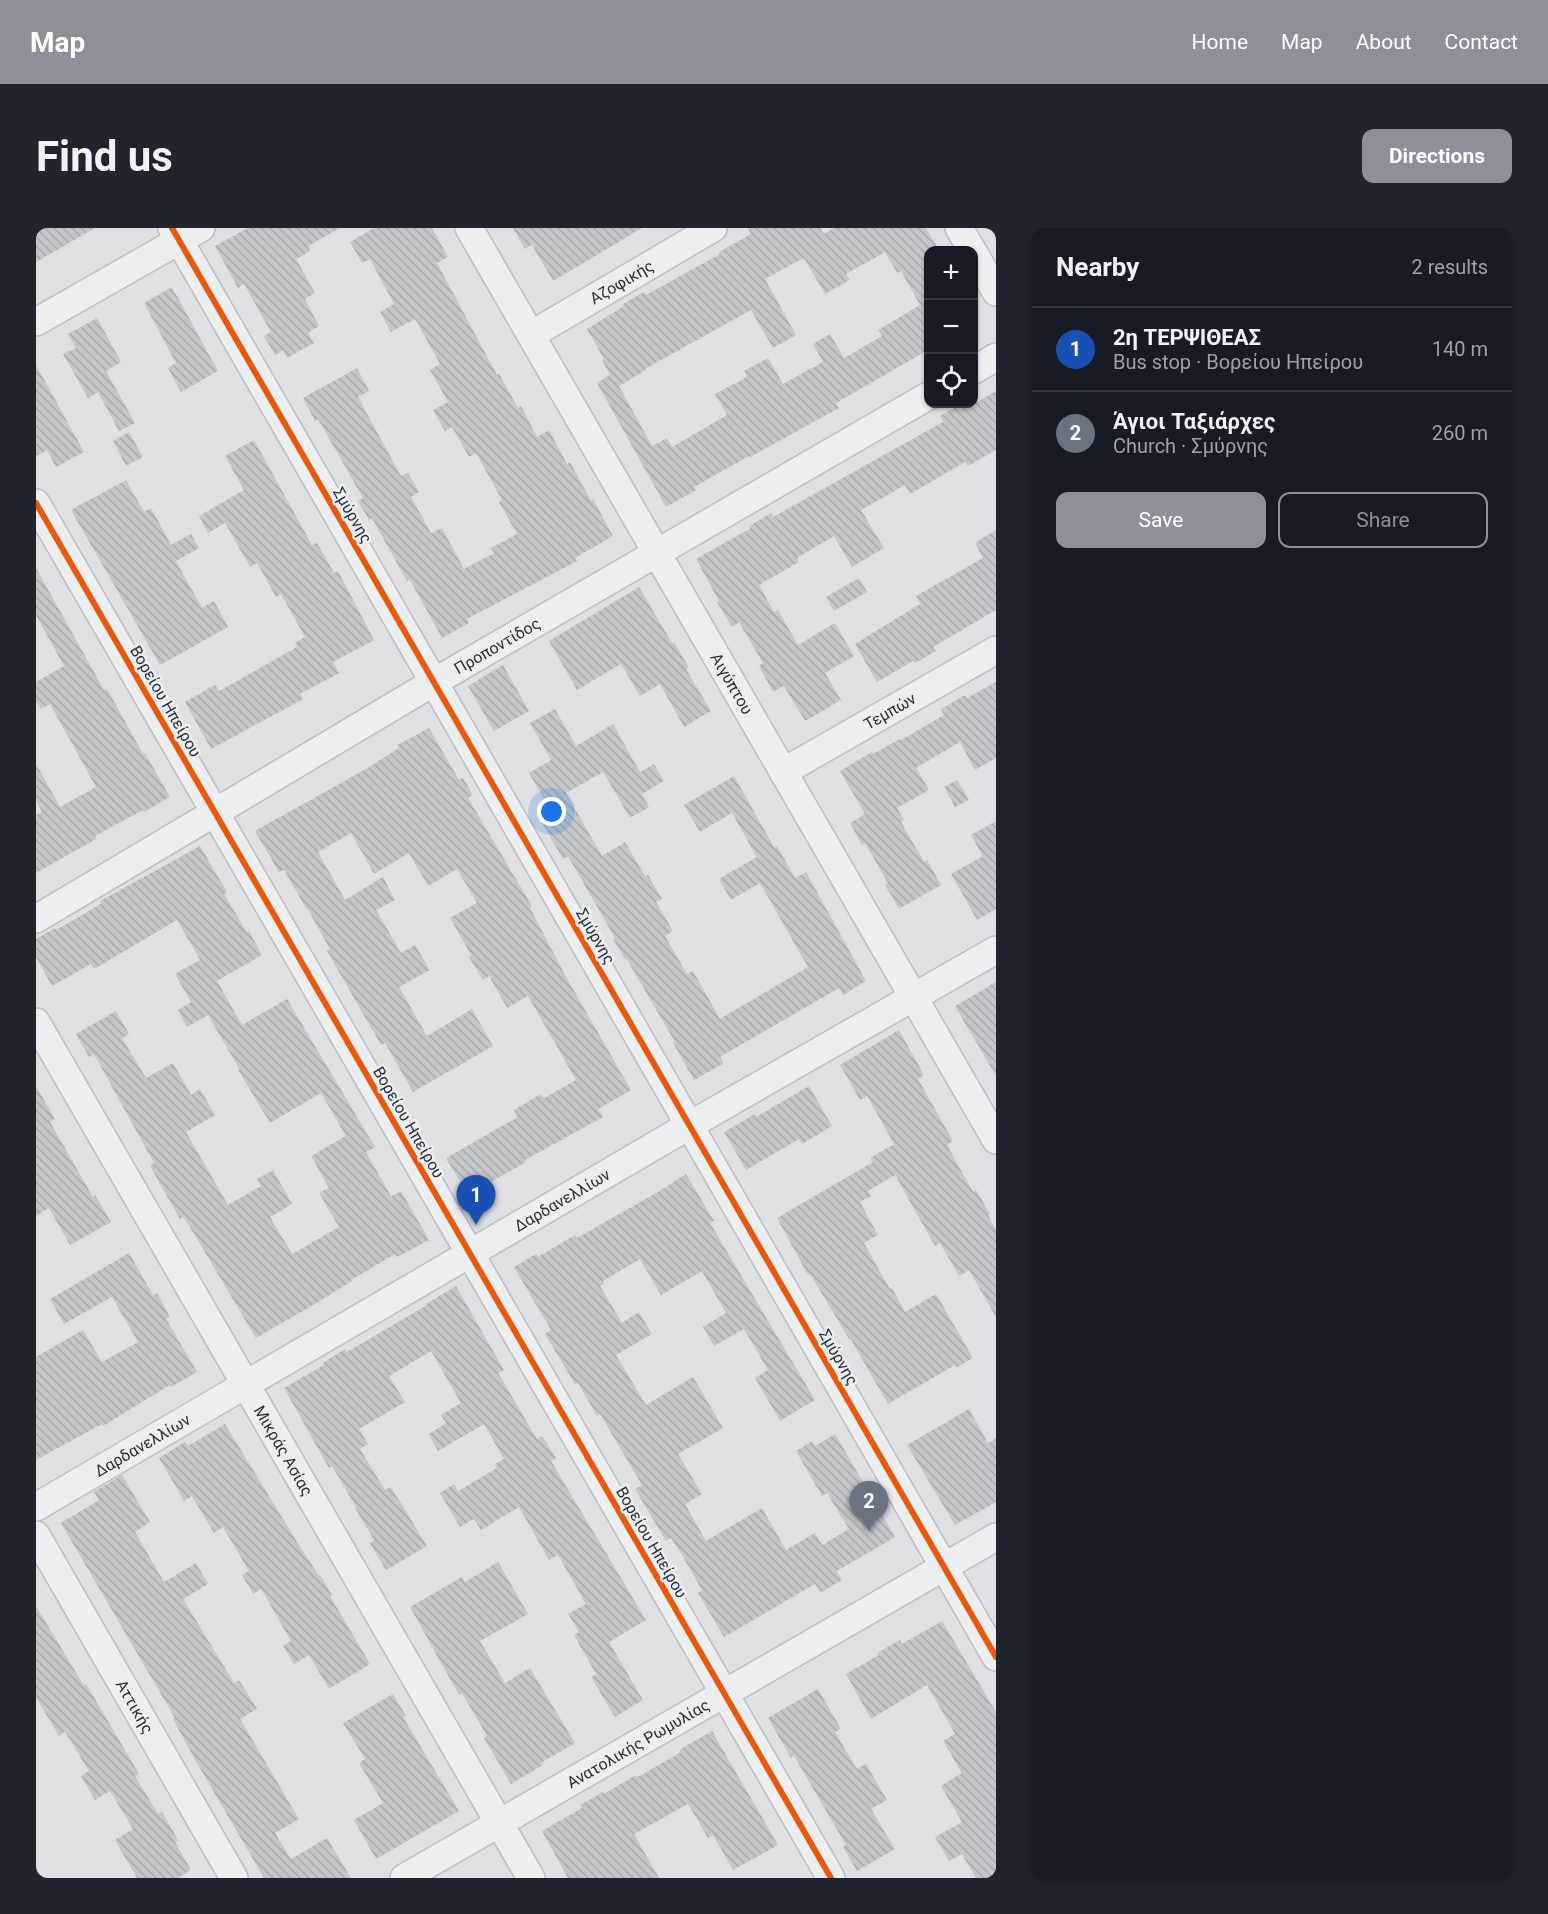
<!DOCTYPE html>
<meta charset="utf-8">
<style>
:root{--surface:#171b24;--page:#20242c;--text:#f1f3f6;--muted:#9ea1a6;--line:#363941;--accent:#8c9099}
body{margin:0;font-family:Roboto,sans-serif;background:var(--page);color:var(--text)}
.controls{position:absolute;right:18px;top:18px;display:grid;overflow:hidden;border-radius:12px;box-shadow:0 2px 4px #0004}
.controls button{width:54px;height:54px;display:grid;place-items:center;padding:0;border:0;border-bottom:2px solid var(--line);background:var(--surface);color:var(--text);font:30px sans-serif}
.you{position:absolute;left:516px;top:584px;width:21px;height:21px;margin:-15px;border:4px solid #fff;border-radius:50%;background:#1a73e8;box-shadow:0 0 0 9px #1a73e833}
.badge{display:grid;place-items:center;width:39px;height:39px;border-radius:50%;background:var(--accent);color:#fff;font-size:20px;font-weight:700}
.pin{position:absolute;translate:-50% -50px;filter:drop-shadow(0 2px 3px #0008)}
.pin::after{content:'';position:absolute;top:32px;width:21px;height:18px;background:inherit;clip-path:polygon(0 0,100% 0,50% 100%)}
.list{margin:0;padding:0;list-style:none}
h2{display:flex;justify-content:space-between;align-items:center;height:78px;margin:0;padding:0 24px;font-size:26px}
h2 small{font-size:20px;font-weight:400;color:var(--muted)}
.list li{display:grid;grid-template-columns:39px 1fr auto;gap:18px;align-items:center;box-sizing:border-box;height:84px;padding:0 24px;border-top:2px solid var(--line)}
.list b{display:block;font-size:22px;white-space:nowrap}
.list p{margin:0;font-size:20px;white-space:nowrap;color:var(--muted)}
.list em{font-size:20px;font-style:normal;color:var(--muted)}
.actions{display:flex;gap:12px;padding:18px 24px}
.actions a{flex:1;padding:14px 0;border:2px solid var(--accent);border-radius:12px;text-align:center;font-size:21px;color:var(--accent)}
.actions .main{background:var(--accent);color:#fff}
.icon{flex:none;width:33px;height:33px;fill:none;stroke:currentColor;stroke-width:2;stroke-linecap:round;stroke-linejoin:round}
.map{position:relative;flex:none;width:960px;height:1650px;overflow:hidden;border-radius:12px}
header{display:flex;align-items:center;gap:36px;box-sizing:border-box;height:84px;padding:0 30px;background:var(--accent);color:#fff}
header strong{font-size:28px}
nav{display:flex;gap:33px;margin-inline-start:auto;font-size:21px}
.intro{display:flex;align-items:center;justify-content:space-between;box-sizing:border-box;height:144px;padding:0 36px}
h1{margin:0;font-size:42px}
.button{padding:15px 27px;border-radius:12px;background:var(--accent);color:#fff;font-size:21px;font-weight:700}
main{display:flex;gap:36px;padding:0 36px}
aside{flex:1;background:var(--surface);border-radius:12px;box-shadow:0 2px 4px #0004}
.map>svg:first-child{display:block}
</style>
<header>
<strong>Map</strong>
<nav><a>Home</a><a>Map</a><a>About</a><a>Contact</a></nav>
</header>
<div class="intro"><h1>Find us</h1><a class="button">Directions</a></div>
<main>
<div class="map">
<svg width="960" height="1650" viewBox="0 0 960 1650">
<defs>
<pattern id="building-back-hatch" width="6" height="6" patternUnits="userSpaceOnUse" patternTransform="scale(1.5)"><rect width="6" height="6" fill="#c4c7ca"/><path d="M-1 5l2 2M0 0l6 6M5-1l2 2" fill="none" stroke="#a8abae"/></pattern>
</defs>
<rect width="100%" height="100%" fill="#dee0e3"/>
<g fill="url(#building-back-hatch)" fill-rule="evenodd">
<polygon points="0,0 59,0 0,34"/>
<polygon points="212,0 304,0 272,18 274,23 260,31 279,65 269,71 283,98 272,105 278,115 251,130 247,122 239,127 228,108 235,104 208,56 202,60 179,18"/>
<polygon points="338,0 396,0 412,29 401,35 461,147 463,146 482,180 485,178 501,209 513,202 531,236 534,234 555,273 557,271 577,308 539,330 541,333 431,391 433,395 406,410 374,352 371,353 336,290 333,292 322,273 327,270 282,191 279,193 267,170 321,140 333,163 322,169 340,202 365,248 372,245 383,264 375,269 395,305 406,300 428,341 458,325 455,320 481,306 463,274 466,272 440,225 433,229 416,199 409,203 397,182 412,174 394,142 404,136 379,91 355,104 344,84 358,76 334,31 326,35 314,14"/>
<polygon points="477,0 606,0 517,53 496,17 489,21"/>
<path d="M 712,0 L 784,0 L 788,6 L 799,0 L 890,0 L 903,22 L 892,22 L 892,122 L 800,175 L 803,180 L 714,229 L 713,228 L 658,259 L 660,262 L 630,279 L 561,155 L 574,147 L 566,132 L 568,131 L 551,101 L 588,78 L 587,76 L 608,64 L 610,67 L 684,26 L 683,24 L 715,6 ZM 849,24 L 861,45 L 865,43 L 884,77 L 842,102 L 846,108 L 808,130 L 794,106 L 777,116 L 787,134 L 747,156 L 732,130 L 708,143 L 711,149 L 679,166 L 691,187 L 636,219 L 631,210 L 616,218 L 583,158 L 610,142 L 609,141 L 715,82 L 737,120 L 760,107 L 729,51 L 768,30 L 789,66 L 814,52 L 810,46 Z"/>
<polygon points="136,59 182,143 145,164 132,140 140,135 108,75"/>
<polygon points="61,90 85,134 70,143 99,195 83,203 62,164 52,170 27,126 40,120 32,106"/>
<polygon points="0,137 48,224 20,239 11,222 0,228"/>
<polygon points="960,163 960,222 932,238 929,234 874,266 869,257 825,282 848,320 816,339 798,308 761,330 763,334 723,357 738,384 742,382 762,417 799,395 818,428 789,445 805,472 769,493 748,458 737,464 723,438 727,435 703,394 696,399 681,374 683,373 660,331 715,300 713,298 735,285 737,289 907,194 904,188 925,176 938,176"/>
<polygon points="93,204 107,229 90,238 77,213"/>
<polygon points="218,212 276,317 281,315 298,345 302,343 338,412 297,434 303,445 264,466 267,471 175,521 149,474 179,457 183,463 261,419 259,415 269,409 245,366 240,369 221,335 214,339 189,295 172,305 163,288 208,262 189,228"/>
<polygon points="90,252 108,284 115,280 135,317 155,306 163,320 140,333 166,380 178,373 192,399 124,437 35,282"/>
<polygon points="960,302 960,382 897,419 900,423 879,435 877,433 841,454 819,416 884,376 880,368 947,330 939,315"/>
<polygon points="0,340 68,462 71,461 107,526 109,525 134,569 108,584 107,582 59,608 60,611 0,645 0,587 6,584 0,572 0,536 24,579 60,559 14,476 5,481 0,473 0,454 28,438 0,387"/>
<polygon points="823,350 831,364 798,383 790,369"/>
<polygon points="603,359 636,415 638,414 653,440 650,441 675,483 648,499 624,456 604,468 585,436 541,462 513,413"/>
<polygon points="467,437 493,483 458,503 432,458"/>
<polygon points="960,454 960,530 939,542 924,514 880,540 893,562 861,580 868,592 865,594 888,634 891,632 905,657 863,681 849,657 852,655 829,615 826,617 814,595 829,586 804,543 836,524 837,526 864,511 865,512 908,487 905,481 929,467 931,470"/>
<polygon points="519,481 540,518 577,496 604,544 618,536 628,553 606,566 613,579 594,590 567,544 530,565 566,628 589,614 609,648 612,647 626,671 620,674 637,703 629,708 651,746 657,743 684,791 772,739 724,655 695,672 683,651 721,629 696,585 664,604 648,577 698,548 738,619 741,618 759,650 770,644 830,753 807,767 803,760 684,829 688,835 658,852 637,815 639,814 590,730 589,731 577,711 579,710 532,628 527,631 505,593 517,586 493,545 515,532 494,495"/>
<polygon points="393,500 423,552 427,550 437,567 432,570 496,678 494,680 529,747 595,862 562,881 567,889 489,932 490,934 432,967 410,930 482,889 478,882 505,866 508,870 540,852 492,768 471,780 453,748 447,752 433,729 435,727 414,690 441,675 421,641 392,658 373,625 338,646 315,605 282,624 309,672 347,649 359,672 340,682 365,725 379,717 394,742 363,759 391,808 436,781 457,818 377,864 349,815 345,817 291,723 294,721 271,680 270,680 248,642 243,644 219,603 330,541 363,520 361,517"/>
<polygon points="921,552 933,572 919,579 908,559"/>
<polygon points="960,593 960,681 941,692 915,646 947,628 935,607"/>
<polygon points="164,618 191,664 188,666 211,705 213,703 226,727 181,753 206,797 251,771 339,919 330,924 355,968 365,963 393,1012 361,1029 359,1026 315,1052 316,1053 279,1076 220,1110 148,989 144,991 114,938 118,935 58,826 53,829 40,806 80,783 93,806 86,810 110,850 137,835 155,867 164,861 179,887 150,904 192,977 225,958 221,951 237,942 256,976 234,989 256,1026 303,999 283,965 293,960 275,928 310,908 285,865 234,895 202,842 204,842 172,787 151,799 142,782 155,774 139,746 164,732 141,692 58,741 55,736 16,758 0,729 0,711 19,700 20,702 65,676 64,673"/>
<polygon points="960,754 960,848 919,778"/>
<polygon points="863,802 888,847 882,851 917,913 911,917 937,964 940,962 954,986 952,987 960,1002 960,1089 933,1042 923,1048 904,1015 899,1018 859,947 832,963 835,968 824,974 842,1007 828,1015 854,1061 856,1060 869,1084 900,1066 937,1130 920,1140 919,1137 852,1176 814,1110 813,1111 774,1046 772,1047 741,990 837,934 834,930 858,916 831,868 824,872 804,837"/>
<polygon points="0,858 19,891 14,894 57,969 59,967 75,994 34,1017 13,980 0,988"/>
<polygon points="773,858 796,898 766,916 763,911 710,942 688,904 719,886 720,889"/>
<polygon points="650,946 678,993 674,995 779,1172 744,1193 719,1150 732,1142 708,1101 678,1118 667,1099 690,1085 666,1043 625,1067 604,1031 567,1053 568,1056 564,1058 586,1095 603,1084 616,1106 580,1127 610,1177 657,1149 687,1200 642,1226 666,1266 649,1276 670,1313 726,1280 750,1322 779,1305 786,1317 813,1301 791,1265 786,1268 760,1223 776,1213 779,1218 799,1206 859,1309 801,1343 806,1352 784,1365 779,1356 688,1409 662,1365 666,1362 646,1327 635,1310 630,1313 599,1261 606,1257 564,1186 561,1188 542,1155 539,1156 509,1106 515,1102 478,1039 500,1026 502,1029 539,1007 541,1010 622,964"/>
<polygon points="93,1025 117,1067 121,1065 134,1089 130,1091 161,1144 135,1159 134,1157 67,1198 66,1196 0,1232 0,1129 47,1102 66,1134 102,1114 76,1069 28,1096 14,1071"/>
<polygon points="420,1058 468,1142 462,1145 501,1211 506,1208 520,1230 515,1233 610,1392 573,1414 607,1472 579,1489 555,1449 560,1446 538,1407 543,1404 532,1386 550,1376 522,1327 513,1332 483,1279 445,1302 438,1291 424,1299 404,1265 418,1256 422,1263 461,1240 459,1236 468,1231 448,1196 402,1223 393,1206 410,1195 405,1187 425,1175 395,1123 353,1148 369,1174 323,1201 332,1216 324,1221 349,1262 355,1259 391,1318 350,1342 334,1315 338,1312 319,1280 320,1279 296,1238 293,1240 248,1160 288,1137 287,1135 309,1121 311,1124 391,1077 390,1076"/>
<polygon points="933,1181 952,1215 960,1210 960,1274 919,1297 871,1217"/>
<polygon points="189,1196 261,1314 283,1348 284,1347 296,1367 294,1368 334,1436 293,1461 273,1427 258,1436 247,1418 255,1413 225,1361 217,1366 206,1347 213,1343 187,1299 178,1305 156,1268 148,1273 123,1230 149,1214 152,1218"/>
<polygon points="86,1247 114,1294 99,1304 128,1354 160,1335 172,1356 147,1371 198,1455 203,1452 221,1481 204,1491 263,1591 239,1605 255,1631 291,1610 315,1650 228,1650 158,1530 137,1491 139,1490 25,1295 63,1272 58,1264"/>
<polygon points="462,1334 492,1386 444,1413 469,1455 494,1440 539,1515 505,1535 507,1537 475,1556 448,1510 451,1508 426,1465 423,1467 374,1379 426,1349 429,1354"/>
<polygon points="0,1378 48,1458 50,1456 89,1522 103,1546 99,1548 122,1586 126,1584 142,1612 139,1614 155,1642 142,1650 101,1650 79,1612 97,1601 74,1563 59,1572 45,1548 53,1543 29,1504 23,1508 0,1469"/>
<polygon points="906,1393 960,1484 960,1650 940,1650 926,1626 913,1633 899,1609 926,1594 905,1558 926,1545 907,1513 919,1506 891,1457 835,1491 810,1446 843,1427 841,1425 864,1412 866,1416"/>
<polygon points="782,1461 805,1501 799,1504 821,1541 830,1536 851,1572 835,1581 859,1621 821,1643 807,1619 810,1617 758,1528 755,1530 732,1490"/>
<polygon points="357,1466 370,1488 367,1489 423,1583 340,1631 318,1592 347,1575 323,1535 329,1531 307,1495"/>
<polygon points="676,1503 742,1617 697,1642 677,1607 672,1610 652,1576 598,1606 623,1650 532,1650 506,1603 546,1580 544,1577 567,1564 568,1566 600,1547 602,1549 645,1524 643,1522"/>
</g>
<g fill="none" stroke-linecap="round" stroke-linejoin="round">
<g stroke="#bcbec1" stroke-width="30">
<g id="minor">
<polyline points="136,0 960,1429"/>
<path id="s1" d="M 433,0 L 960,912"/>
<polyline points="923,0 936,22"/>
<polyline points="938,25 960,64"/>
<polyline points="0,94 165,0"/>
<path id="s2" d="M 495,107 L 677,0"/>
<polyline points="938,142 960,129"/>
<polyline points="0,275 795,1650"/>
<path id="s3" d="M 747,544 L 960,422"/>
<path id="s4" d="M 0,691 L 398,454 L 892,168"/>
<path id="s5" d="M 0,794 L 495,1650"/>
<path id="s6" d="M 0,1279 L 654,897 L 960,722"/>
<path id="s7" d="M 0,1307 L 198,1650"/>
<path id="s8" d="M 368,1650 L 960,1309"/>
</g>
</g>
<use href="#minor" stroke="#edeef0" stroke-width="27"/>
<g stroke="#ebeef3" stroke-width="10">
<g id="cycleway">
<polyline points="136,0 960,1429"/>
<polyline points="0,275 795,1650"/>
</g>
</g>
<use href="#cycleway" stroke="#e8590c" stroke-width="6"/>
</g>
<g text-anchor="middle" stroke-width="5" stroke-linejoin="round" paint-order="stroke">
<g font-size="16" fill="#282d39" stroke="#ebeef3">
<text dy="6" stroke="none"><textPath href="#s2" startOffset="105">Αζοφικής</textPath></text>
<text transform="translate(317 287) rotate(60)" y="6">Σμύρνης</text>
<text dy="6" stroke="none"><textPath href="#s4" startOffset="536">Προποντίδος</textPath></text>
<text dy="6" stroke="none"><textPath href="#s1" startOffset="526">Αιγύπτου</textPath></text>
<text transform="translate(130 473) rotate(60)" y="6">Βορείου Ηπείρου</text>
<text dy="6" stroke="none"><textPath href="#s3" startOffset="123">Τεμπών</textPath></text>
<text transform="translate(560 708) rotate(60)" y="6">Σμύρνης</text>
<text transform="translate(373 894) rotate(60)" y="6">Βορείου Ηπείρου</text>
<text dy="6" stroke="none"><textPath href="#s6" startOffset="609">Δαρδανελλίων</textPath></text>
<text transform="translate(803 1129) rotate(60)" y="6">Σμύρνης</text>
<text dy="6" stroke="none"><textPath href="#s6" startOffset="123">Δαρδανελλίων</textPath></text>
<text dy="6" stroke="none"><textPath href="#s5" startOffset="495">Μικράς Ασίας</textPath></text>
<text transform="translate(616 1314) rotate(60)" y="6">Βορείου Ηπείρου</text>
<text dy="6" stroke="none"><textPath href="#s7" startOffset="198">Αττικής</textPath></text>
<text dy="6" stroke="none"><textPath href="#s8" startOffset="270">Ανατολικής Ρωμυλίας</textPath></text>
</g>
</g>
</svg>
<div class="controls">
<button>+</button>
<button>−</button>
<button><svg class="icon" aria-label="locate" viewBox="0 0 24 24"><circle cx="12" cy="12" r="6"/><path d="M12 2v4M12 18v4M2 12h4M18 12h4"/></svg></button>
</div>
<div class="you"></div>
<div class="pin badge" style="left:440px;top:997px;background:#1a4fb4">1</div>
<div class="pin badge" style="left:833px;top:1303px;background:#6b7280">2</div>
</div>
<aside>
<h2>Nearby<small>2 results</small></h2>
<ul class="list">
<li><span class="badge" style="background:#1a4fb4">1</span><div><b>2η ΤΕΡΨΙΘΕΑΣ</b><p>Bus stop · Βορείου Ηπείρου</p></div><em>140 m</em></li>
<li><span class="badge" style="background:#6b7280">2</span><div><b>Άγιοι Ταξιάρχες</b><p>Church · Σμύρνης</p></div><em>260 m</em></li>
</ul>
<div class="actions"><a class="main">Save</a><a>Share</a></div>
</aside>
</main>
